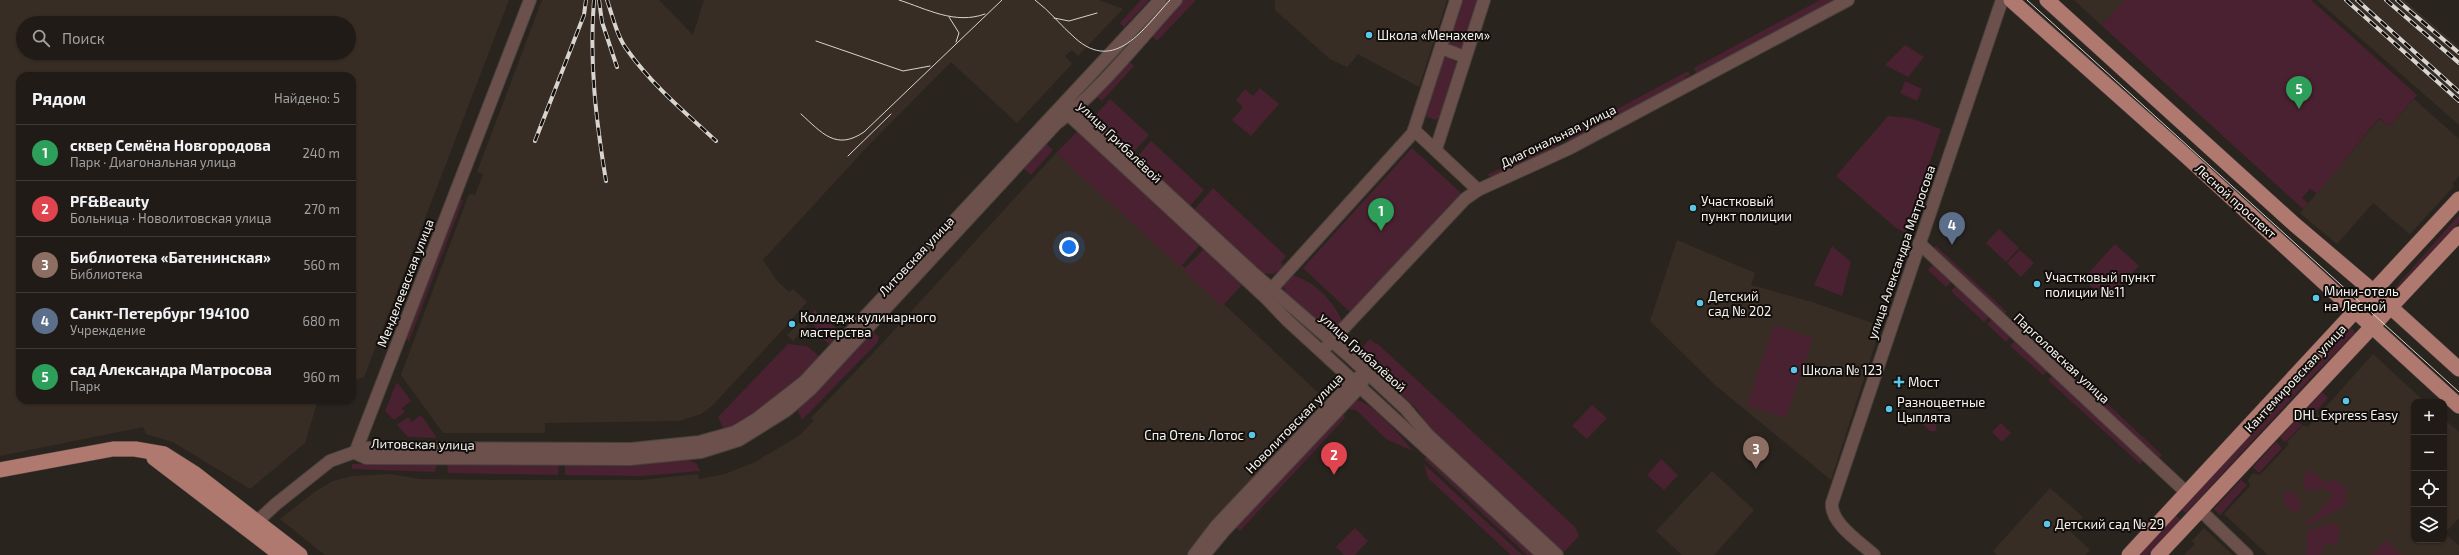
<!DOCTYPE html>
<html lang="ru">
<meta charset="utf-8">
<style>
:root{--surface:#201b17;--page:#2d2824;--text:#f1f3f6;--muted:#a2a1a1;--line:#3d3936;--accent:#5bc7e7}
body{margin:0;font-family:"Exo 2",sans-serif;background:var(--page);color:var(--text)}
.controls{position:absolute;right:12px;bottom:12px;display:grid;overflow:hidden;border-radius:8px;box-shadow:0 1px 3px #0004}
.controls button{width:36px;height:36px;display:grid;place-items:center;padding:0;border:0;border-bottom:1px solid var(--line);background:var(--surface);color:var(--text);font:20px sans-serif}
.you{position:absolute;left:1069px;top:247px;width:14px;height:14px;margin:-10px;border:3px solid #fff;border-radius:50%;background:#1a73e8;box-shadow:0 0 0 6px #1a73e833}
.badge{display:grid;place-items:center;width:26px;height:26px;border-radius:50%;background:var(--accent);color:#fff;font-size:13px;font-weight:700}
.pin{position:absolute;translate:-50% -33px;filter:drop-shadow(0 1px 2px #0008)}
.pin::after{content:'';position:absolute;top:21px;width:14px;height:12px;background:inherit;clip-path:polygon(0 0,100% 0,50% 100%)}
.list{margin:0;padding:0;list-style:none}
h2{display:flex;justify-content:space-between;align-items:center;height:52px;margin:0;padding:0 16px;font-size:17px}
h2 small{font-size:13px;font-weight:400;color:var(--muted)}
.list li{display:grid;grid-template-columns:26px 1fr auto;gap:12px;align-items:center;box-sizing:border-box;height:56px;padding:0 16px;border-top:1px solid var(--line)}
.list b{display:block;font-size:15px;white-space:nowrap}
.list p{margin:0;font-size:13px;white-space:nowrap;color:var(--muted)}
.list em{font-size:13px;font-style:normal;color:var(--muted)}
.icon{flex:none;width:22px;height:22px;fill:none;stroke:currentColor;stroke-width:2;stroke-linecap:round;stroke-linejoin:round}
.map{position:relative;flex:none;width:2459px;height:555px;overflow:hidden}
.search{position:absolute;background:var(--surface);box-shadow:0 1px 3px #0004;left:16px;top:16px;width:340px;height:44px;display:flex;align-items:center;gap:10px;box-sizing:border-box;padding:0 14px;border-radius:22px;color:var(--muted);font-size:15px}
.panel{position:absolute;background:var(--surface);box-shadow:0 1px 3px #0004;left:16px;top:72px;width:340px;height:332px;border-radius:12px}
.map>svg:first-child{display:block}
</style>
<div class="map">
<svg width="2459" height="555" viewBox="0 0 2459 555">
<rect width="100%" height="100%" fill="#2a241f"/>
<g fill="#382d24" fill-rule="evenodd">
<path d="M 0,0 L 509,0 L 364,377 L 352,381 L 352,76 L 20,76 L 20,400 L 318,400 L 305,443 L 250,489 L 173,442 L 146,434 L 143,427 L 0,456 ZM 23,23 L 349,23 L 349,53 L 23,53 Z"/>
<polygon points="542,0 659,0 693,35 704,0 1099,0 1123,9 1078,56 1072,50 1065,56 1072,64 1017,123 951,62 867,147 763,260 777,281 789,292 793,289 807,302 791,320 796,325 803,318 808,324 793,341 787,335 793,329 788,324 712,406 701,414 679,421 545,423 545,433 443,433 401,375 469,194 475,195 483,174 477,172"/>
<polygon points="1275,0 1447,0 1419,87 1358,54 1347,67 1330,59 1275,10"/>
<polygon points="2074,0 2125,0 2101,25"/>
<polygon points="2317,0 2404,0 2459,47 2459,125"/>
<polygon points="2414,99 2459,139 2459,176 2452,184 2443,175 2454,186 2410,234 2373,203 2337,244 2300,213 2379,119 2389,127"/>
<polygon points="1056,153 1193,275 1327,401 1188,555 325,555 280,519 316,491 333,481 352,476 390,474 420,479 498,480 643,480 698,474 699,479 725,474 755,462 799,436 814,420 811,418 876,350"/>
<polygon points="1677,240 1755,273 1751,285 1812,302 1881,326 1831,480 1716,386 1650,321"/>
<polygon points="2373,354 2425,402 2414,402 2414,540 2444,540 2444,419 2459,432 2459,518 2445,533 2459,546 2459,555 2268,555 2224,514 2250,486 2248,480 2253,473 2260,475 2289,444 2287,442 2303,425 2308,427"/>
<polygon points="1712,471 1754,510 1714,555 1682,555 1656,531"/>
<polygon points="2050,488 2083,517 2070,531 2090,550 2085,555 1997,555 1993,551"/>
<polygon points="2204,528 2206,530 2233,555 2184,555 2195,544 2192,541"/>
</g>
<g fill="#4a2130">
<polygon points="1141,0 1149,0 1124,27 1120,23"/>
<polygon points="1183,0 1196,0 1157,41 1151,35"/>
<polygon points="1461,0 1480,0 1463,47 1458,49 1448,42"/>
<polygon points="1820,0 1837,0 1697,75 1694,68"/>
<polygon points="2125,0 2311,0 2417,95 2389,127 2379,118 2317,194 2310,189 2302,198 2308,203 2303,209 2101,25"/>
<polygon points="1905,45 1924,57 1908,77 1885,65"/>
<polygon points="1447,57 1458,63 1442,116 1435,120 1427,117 1424,113 1443,58"/>
<polygon points="1128,61 1134,66 1102,101 1096,96"/>
<polygon points="1688,71 1690,75 1685,77 1686,80 1571,142 1565,137"/>
<polygon points="1905,81 1922,89 1917,101 1900,93"/>
<polygon points="1260,88 1279,104 1251,136 1232,120 1243,107 1236,100 1245,89 1253,96"/>
<polygon points="1110,99 1149,135 1132,154 1093,118"/>
<polygon points="1888,116 1910,118 1941,129 1906,233 1896,228 1836,176"/>
<polygon points="1079,130 1201,244 1180,267 1056,153"/>
<polygon points="1151,141 1204,190 1189,207 1136,158"/>
<polygon points="1556,142 1558,148 1494,177 1487,175"/>
<polygon points="1045,143 1053,150 1031,175 1023,168"/>
<polygon points="1412,148 1461,193 1350,312 1303,268"/>
<polygon points="1213,188 1286,256 1281,262 1284,268 1273,274 1262,273 1193,211"/>
<polygon points="459,199 463,200 409,341 406,338"/>
<polygon points="2459,215 2459,223 2393,292 2393,290"/>
<polygon points="1999,229 2019,248 2006,262 1986,243"/>
<polygon points="2115,244 2139,266 2111,296 2105,291 2097,292 2083,279"/>
<polygon points="1832,246 1851,262 1842,296 1814,285"/>
<polygon points="1936,246 2007,312 2003,315 1933,249"/>
<polygon points="1205,248 1243,284 1222,306 1183,270"/>
<polygon points="2020,250 2034,263 2021,277 2007,263"/>
<polygon points="1934,263 1952,281 1946,287 1928,270"/>
<path d="M 1291,275 C 1314,280 1334,302 1343,323 C 1337,329 1333,333 1324,329 L 1286,293 L 1283,285 Z"/>
<polygon points="1957,285 1990,316 1984,322 1951,291"/>
<polygon points="815,310 844,335 833,347 818,335 810,316"/>
<polygon points="1993,318 2011,336 2006,342 1987,324"/>
<polygon points="1774,325 1813,338 1786,418 1747,405"/>
<polygon points="2350,329 2354,330 2354,334 2307,382 2186,513 2181,509"/>
<polygon points="872,331 879,337 877,343 802,420 797,409"/>
<polygon points="1370,339 1376,344 1377,343 1575,527 1579,536 1562,554 1432,432 1417,409 1357,353"/>
<polygon points="2016,340 2048,370 2043,375 2010,346"/>
<polygon points="788,344 807,346 821,358 792,388 734,427 724,430 718,417"/>
<polygon points="2053,375 2144,460 2140,464 2048,380"/>
<polygon points="397,382 411,401 402,408 405,412 394,420 385,411"/>
<polygon points="2084,382 2162,455 2158,460 2080,387"/>
<polygon points="2322,392 2328,398 2309,419 2303,413"/>
<path d="M 1355,400 C 1369,399 1404,439 1413,451 L 1386,439 L 1356,410 L 1351,410 L 1347,406 Z"/>
<polygon points="1592,405 1607,418 1587,439 1572,426"/>
<polygon points="1341,413 1345,416 1344,419 1240,531 1235,526"/>
<polygon points="421,415 437,438 408,437 397,425 408,417 412,422"/>
<polygon points="1925,416 1937,416 1936,431 1930,431 1922,423"/>
<polygon points="2296,420 2302,425 2285,442 2280,437"/>
<polygon points="2001,423 2011,433 2002,442 1992,432"/>
<polygon points="2276,442 2282,448 2259,473 2253,467"/>
<polygon points="1428,456 1536,555 1527,555 1424,459"/>
<polygon points="1661,459 1678,475 1664,490 1647,475"/>
<polygon points="688,460 696,463 700,471 643,476 565,475 565,464 630,465"/>
<polygon points="352,464 437,464 435,472 352,469"/>
<polygon points="447,464 559,464 558,475 448,473"/>
<polygon points="1424,464 1522,555 1511,555 1428,478"/>
<polygon points="2309,469 2325,482 2336,480 2346,488 2345,506 2307,526 2307,518 2312,519 2333,495 2323,487 2317,490 2305,490 2303,478"/>
<polygon points="2241,480 2247,485 2220,515 2214,509"/>
<polygon points="2288,491 2297,495 2301,506 2297,514 2284,505 2284,493"/>
<polygon points="2175,515 2181,520 2148,555 2138,555"/>
<polygon points="2330,523 2340,526 2337,545 2323,544 2324,549 2319,555 2306,555 2308,531"/>
<polygon points="1355,528 1368,541 1355,555 1344,555 1336,547"/>
<polygon points="2385,540 2402,555 2372,555"/>
</g>
<g fill="none" stroke-linecap="round" stroke-linejoin="round">
<g stroke="#47413c" stroke-width="14">
<g id="minor">
<polyline points="1441,48 1465,57"/>
<polyline points="1069,105 1075,108 1252,272 1350,357 1405,408 1428,435 1557,555"/>
<polyline points="1066,108 1069,115 1265,297 1287,320 1543,555"/>
<polyline points="1414,130 1478,190"/>
<polyline points="1436,149 1484,0"/>
<polyline points="1919,243 2187,493"/>
<polyline points="1267,294 1413,133 1456,0"/>
<polyline points="1326,347 1465,199 1478,190 1568,149 1848,0"/>
<path d="M 355,453 L 366,458 L 630,459 L 701,452 L 739,440 L 787,410 L 811,389 L 1056,124 C 1099,92 1139,40 1176,0"/>
<polyline points="355,453 530,0"/>
<polyline points="2200,510 2247,555"/>
<polyline points="251,527 276,504 330,461 366,448 631,449 699,442 735,432 755,420 804,382 1160,0"/>
<polyline points="1194,555 1217,525 1353,381 1359,377"/>
<polyline points="1204,555 1224,531 1359,388 1363,381"/>
<path d="M 1874,555 C 1860,542 1830,523 1832,503 L 2002,0"/>
</g>
</g>
<g stroke="#47413c" stroke-width="16">
<g id="major">
<polyline points="2011,0 2186,156 2459,406"/>
<polyline points="2047,0 2294,224 2374,292 2459,369"/>
<polyline points="154,458 281,555"/>
<polyline points="0,470 113,449 135,449 164,454 194,473 300,555"/>
<polyline points="2129,555 2459,199"/>
<polyline points="2158,555 2459,234"/>
</g>
</g>
<use href="#minor" stroke="#6b504b" stroke-width="12"/>
<use href="#major" stroke="#b07970" stroke-width="15"/>
<g stroke="#d8d4d0" stroke-width="1">
<path d="M 899,0 C 927,9 955,25 985,14"/>
<path d="M 1035,0 C 1050,11 1061,26 1075,38 C 1115,74 1144,28 1170,0"/>
<polyline points="2027,0 2459,392"/>
<polyline points="949,17 959,33 956,42"/>
<polyline points="1054,18 1069,21 1097,13"/>
<polyline points="816,41 903,71 930,66"/>
<path d="M 801,114 C 822,133 836,151 864,132 L 1002,0"/>
<polyline points="848,156 891,114"/>
</g>
<g stroke="#d8d4d0" stroke-width="4">
<g id="rail">
<path d="M 594,0 C 589,62 596,120 606,181"/>
<polyline points="599,0 602,22 617,67"/>
<path d="M 607,0 C 613,17 617,37 628,51 C 652,85 686,113 716,141"/>
<polyline points="2346,0 2459,101"/>
<polyline points="2357,0 2459,92"/>
<polyline points="2386,0 2459,63"/>
<polyline points="2397,0 2459,53"/>
<polyline points="535,141 584,15 586,0"/>
</g>
</g>
<use href="#rail" stroke="#110e0c" stroke-width="2.5" stroke-dasharray="8" stroke-linecap="butt"/>
</g>
<g fill="#5bc7e7" stroke="#110e0c" stroke-width="1.5">
<circle cx="1369" cy="35" r="4"/>
<circle cx="1693" cy="208" r="4"/>
<circle cx="2037" cy="284" r="4"/>
<circle cx="2316" cy="298" r="4"/>
<circle cx="1700" cy="303" r="4"/>
<circle cx="792" cy="324" r="4"/>
<circle cx="1794" cy="370" r="4"/>
<path d="M1897 376h4v4h4v4h-4v4h-4v-4h-4v-4h4z"/>
<circle cx="2346" cy="401" r="4"/>
<circle cx="1889" cy="409" r="4"/>
<circle cx="1252" cy="435" r="4"/>
<circle cx="2047" cy="524" r="4"/>
</g>
<g text-anchor="middle" stroke-width="4" stroke-linejoin="round" paint-order="stroke">
<g font-size="13" fill="#f7f3ef" stroke="#110e0c" text-anchor="start">
<text x="1377" y="40">Школа «Менахем»</text>
<text x="1701" y="206">Участковый<tspan x="1701" dy="15">пункт полиции</tspan></text>
<text x="2045" y="282">Участковый пункт<tspan x="2045" dy="15">полиции №11</tspan></text>
<text x="2324" y="296">Мини-отель<tspan x="2324" dy="15">на Лесной</tspan></text>
<text x="1708" y="301">Детский<tspan x="1708" dy="15">сад № 202</tspan></text>
<text x="800" y="322">Колледж кулинарного<tspan x="800" dy="15">мастерства</tspan></text>
<text x="1802" y="375">Школа № 123</text>
<text x="1908" y="387">Мост</text>
<text x="1897" y="407">Разноцветные<tspan x="1897" dy="15">Цыплята</tspan></text>
<text x="2346" y="420" text-anchor="middle">DHL Express Easy</text>
<text x="1244" y="440" text-anchor="end">Спа Отель Лотос</text>
<text x="2055" y="529">Детский сад № 29</text>
</g>
<g font-size="13" fill="#f7f3ef" stroke="#110e0c">
<text transform="translate(1558 136) rotate(-26)" y="5">Диагональная улица</text>
<text transform="translate(1120 142) rotate(44)" y="5">улица Грибалёвой</text>
<text transform="translate(2236 201) rotate(42)" y="5">Лесной проспект</text>
<text transform="translate(1901 252) rotate(-71)" y="5">улица Александра Матросова</text>
<text transform="translate(916 256) rotate(-47)" y="5">Литовская улица</text>
<text transform="translate(405 283) rotate(-69)" y="5">Менделеевская улица</text>
<text transform="translate(1363 352) rotate(42)" y="5">улица Грибалёвой</text>
<text transform="translate(2062 358) rotate(43)" y="5">Парголовская улица</text>
<text transform="translate(2295 378) rotate(-47)" y="5">Кантемировская улица</text>
<text transform="translate(1294 423) rotate(-46)" y="5">Новолитовская улица</text>
<text transform="translate(423 444) rotate(1)" y="5">Литовская улица</text>
</g>
</g>
</svg>
<div class="controls">
<button>+</button>
<button>−</button>
<button><svg class="icon" aria-label="locate" viewBox="0 0 24 24"><circle cx="12" cy="12" r="6"/><path d="M12 2v4M12 18v4M2 12h4M18 12h4"/></svg></button>
<button><svg class="icon" aria-label="layers" viewBox="0 0 24 24"><path d="M12 4l9 5-9 5-9-5zM3 14l9 5 9-5"/></svg></button>
</div>
<div class="you"></div>
<div class="pin badge" style="left:1381px;top:231px;background:#2e9e5b">1</div>
<div class="pin badge" style="left:1334px;top:475px;background:#e0444e">2</div>
<div class="pin badge" style="left:1756px;top:469px;background:#8d6e63">3</div>
<div class="pin badge" style="left:1952px;top:245px;background:#5c6f8a">4</div>
<div class="pin badge" style="left:2299px;top:109px;background:#2e9e5b">5</div>
<div class="search"><svg class="icon" aria-label="search" viewBox="0 0 24 24"><circle cx="10" cy="10" r="6"/><path d="M15 15l6 6"/></svg>Поиск</div>
<section class="panel">
<h2>Рядом<small>Найдено: 5</small></h2>
<ul class="list">
<li><span class="badge" style="background:#2e9e5b">1</span><div><b>сквер Семёна Новгородова</b><p>Парк · Диагональная улица</p></div><em>240 m</em></li>
<li><span class="badge" style="background:#e0444e">2</span><div><b>PF&amp;Beauty</b><p>Больница · Новолитовская улица</p></div><em>270 m</em></li>
<li><span class="badge" style="background:#8d6e63">3</span><div><b>Библиотека «Батенинская»</b><p>Библиотека</p></div><em>560 m</em></li>
<li><span class="badge" style="background:#5c6f8a">4</span><div><b>Санкт-Петербург 194100</b><p>Учреждение</p></div><em>680 m</em></li>
<li><span class="badge" style="background:#2e9e5b">5</span><div><b>cад Александра Матросова</b><p>Парк</p></div><em>960 m</em></li>
</ul>
</section>
</div>
